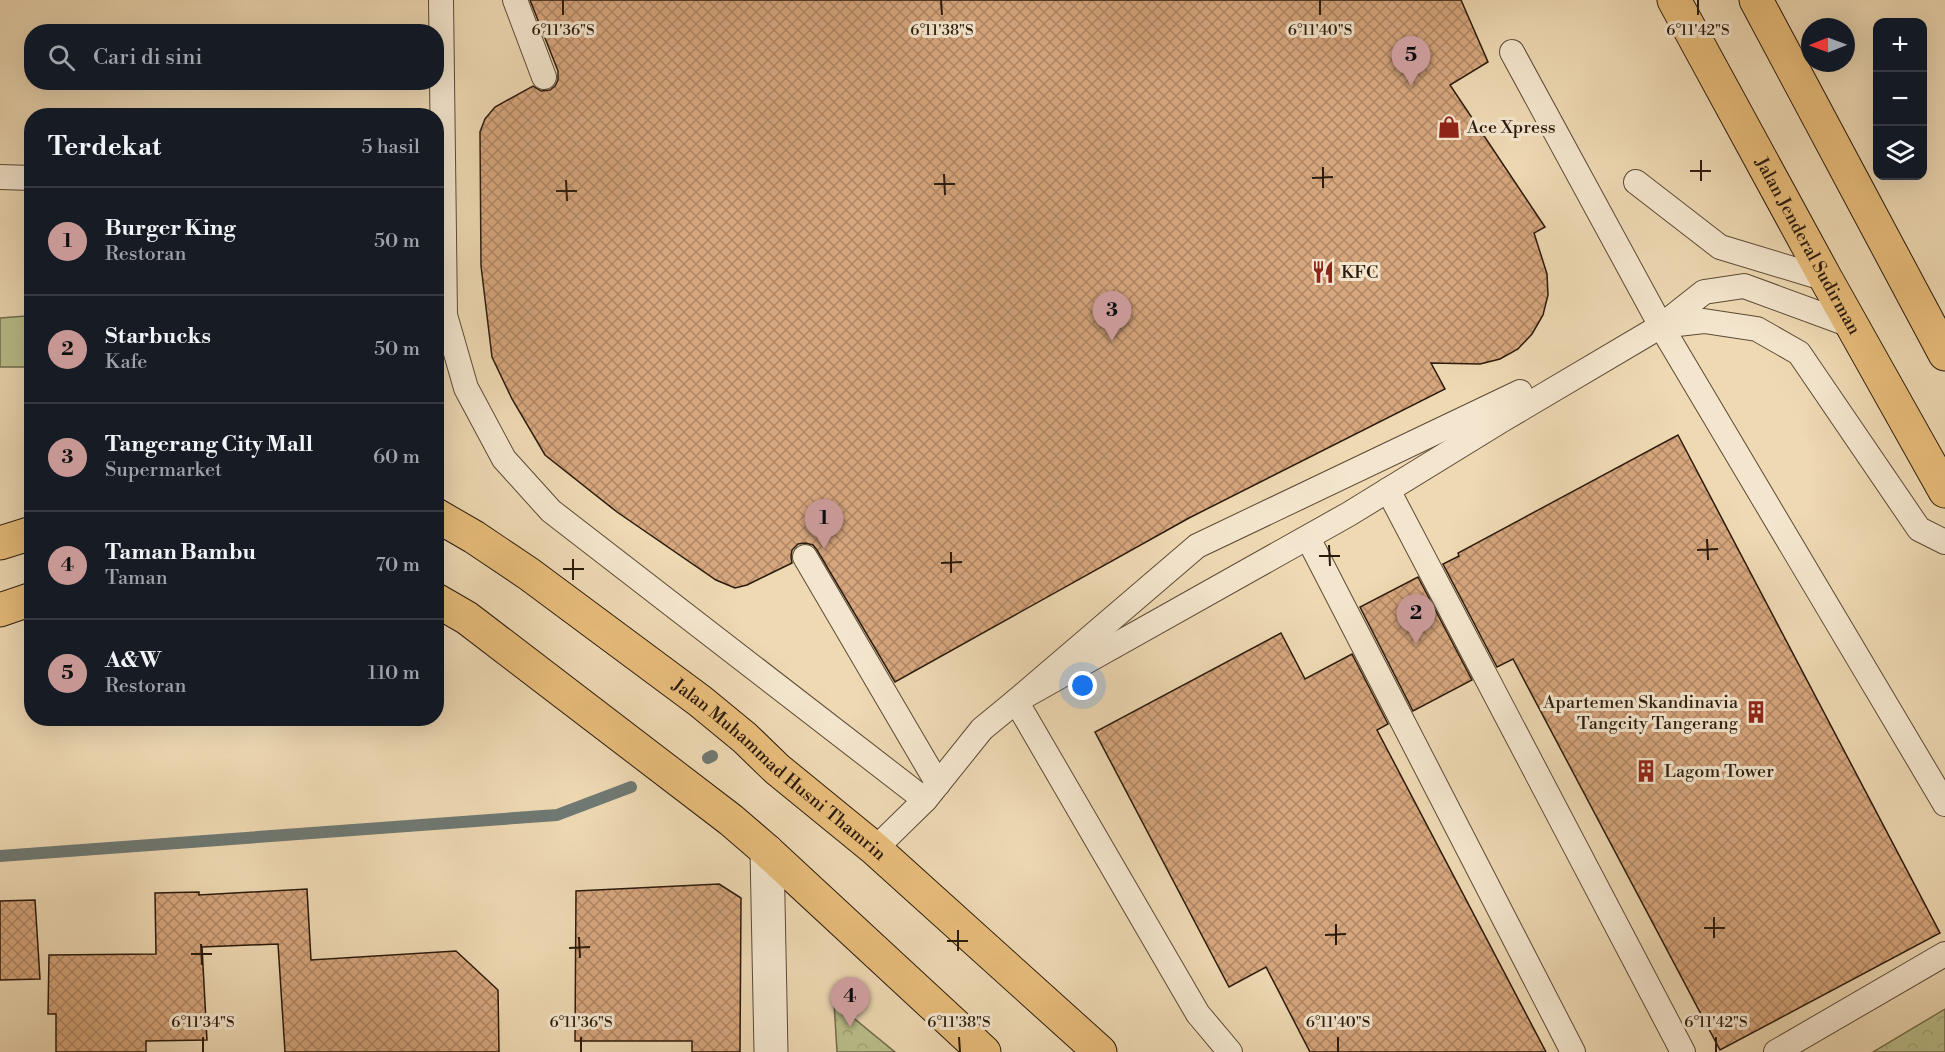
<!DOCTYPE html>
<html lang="id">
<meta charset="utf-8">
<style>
:root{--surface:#171b24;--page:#20242c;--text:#f1f3f6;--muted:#9ea1a6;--line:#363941;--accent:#c59692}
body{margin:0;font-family:"Libre Bodoni",serif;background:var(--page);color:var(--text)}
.controls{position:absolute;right:18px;top:18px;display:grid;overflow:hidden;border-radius:12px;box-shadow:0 6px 24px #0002}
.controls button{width:54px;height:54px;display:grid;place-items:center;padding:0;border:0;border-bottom:2px solid var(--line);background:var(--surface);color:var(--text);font:30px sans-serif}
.compass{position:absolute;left:1801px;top:18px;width:54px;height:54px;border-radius:50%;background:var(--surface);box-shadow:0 6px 24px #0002;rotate:269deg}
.you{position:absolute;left:1083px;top:686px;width:21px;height:21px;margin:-15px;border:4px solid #fff;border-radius:50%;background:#1a73e8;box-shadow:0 0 0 9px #1a73e833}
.badge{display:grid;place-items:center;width:39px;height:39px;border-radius:50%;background:var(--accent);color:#111;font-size:20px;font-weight:700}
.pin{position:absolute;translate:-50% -50px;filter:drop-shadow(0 2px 3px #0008)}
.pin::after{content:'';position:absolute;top:32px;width:21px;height:18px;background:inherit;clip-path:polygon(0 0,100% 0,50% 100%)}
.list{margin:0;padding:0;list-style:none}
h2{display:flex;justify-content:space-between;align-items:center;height:78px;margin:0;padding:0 24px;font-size:26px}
h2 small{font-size:20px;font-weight:400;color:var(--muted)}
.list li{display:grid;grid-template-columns:39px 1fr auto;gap:18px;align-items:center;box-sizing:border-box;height:108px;padding:0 24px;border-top:2px solid var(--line)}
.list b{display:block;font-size:22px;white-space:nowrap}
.list p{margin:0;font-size:20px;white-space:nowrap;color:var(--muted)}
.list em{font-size:20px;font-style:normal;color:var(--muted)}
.icon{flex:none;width:33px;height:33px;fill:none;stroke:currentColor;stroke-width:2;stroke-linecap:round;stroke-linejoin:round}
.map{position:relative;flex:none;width:1945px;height:1052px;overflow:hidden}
.search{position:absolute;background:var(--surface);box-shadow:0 6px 24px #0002;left:24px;top:24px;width:420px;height:66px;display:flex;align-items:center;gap:15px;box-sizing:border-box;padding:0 21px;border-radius:24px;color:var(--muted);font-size:22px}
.panel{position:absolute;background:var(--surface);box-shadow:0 6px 24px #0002;left:24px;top:108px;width:420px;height:618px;border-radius:24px}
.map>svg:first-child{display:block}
</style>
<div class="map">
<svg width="1945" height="1052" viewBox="0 0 1945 1052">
<defs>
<pattern id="park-crowns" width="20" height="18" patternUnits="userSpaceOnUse" patternTransform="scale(1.5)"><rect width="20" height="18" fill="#babf8b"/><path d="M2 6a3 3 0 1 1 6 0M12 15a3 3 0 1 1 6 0" fill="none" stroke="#a0a477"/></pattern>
<pattern id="building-cross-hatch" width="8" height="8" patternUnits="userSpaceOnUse" patternTransform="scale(1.5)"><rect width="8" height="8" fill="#d6a67d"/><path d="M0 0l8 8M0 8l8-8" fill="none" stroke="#ae8665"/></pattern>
</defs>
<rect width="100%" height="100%" fill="#eed9b3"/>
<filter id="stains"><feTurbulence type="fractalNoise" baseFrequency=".00333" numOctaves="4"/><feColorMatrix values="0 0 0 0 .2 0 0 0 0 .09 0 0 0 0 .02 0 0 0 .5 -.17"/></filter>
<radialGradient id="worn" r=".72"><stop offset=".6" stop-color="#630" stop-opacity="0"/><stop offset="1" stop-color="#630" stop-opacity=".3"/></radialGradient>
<polygon fill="#babf8b" stroke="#726d4c" stroke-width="1.5" points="26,316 29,367 0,367 0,318"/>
<g fill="url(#park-crowns)" stroke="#726d4c" stroke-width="1.5">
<polygon points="834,1002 895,1052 837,1052"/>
<polygon points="1945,1009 1945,1052 1873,1052"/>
</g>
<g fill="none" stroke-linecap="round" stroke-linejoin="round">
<g stroke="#6f7973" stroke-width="12">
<polyline points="708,758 712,756"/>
<polyline points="0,856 557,815 631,787"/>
</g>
</g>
<g fill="url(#building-cross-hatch)" stroke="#2b1b0d" stroke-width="1.5">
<polygon points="530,0 1461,0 1488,62 1450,85 1545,227 1534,233 1547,274 1548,295 1543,315 1532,334 1518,349 1500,359 1480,364 1431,363 1445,389 1189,518 895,682 817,550 813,545 805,543 798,544 792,550 791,557 792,563 747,585 735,588 716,580 617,512 545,455 512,399 492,357 481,266 480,132 485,119 495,107 533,86 541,91 550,90 555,86 558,80 558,71"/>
<polygon points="1678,435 1940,933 1720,1050 1513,659 1497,667 1443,564 1459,556 1458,553"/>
<polygon points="1418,577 1472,680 1413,711 1360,607"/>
<polygon points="1281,633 1305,679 1352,654 1388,724 1377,730 1546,1052 1310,1052 1266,967 1229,987 1095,732"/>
<polygon points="719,884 741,898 740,1052 692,1052 692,1041 575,1041 576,891"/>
<polygon points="307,889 311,960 456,951 498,990 499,1052 285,1052 278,944 202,947 207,1040 146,1041 146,1052 56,1052 56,1014 48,1014 49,955 156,954 155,893 199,892 199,895"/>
<polygon points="35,900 40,979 0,980 0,901"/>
</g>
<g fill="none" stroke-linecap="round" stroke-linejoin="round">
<g stroke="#5c4a36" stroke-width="26">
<g id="lane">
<polyline points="441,0 445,315 466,388 504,459 551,511 925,800 982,729 1016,701 1349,514 1502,420 1661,326 1704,292 1744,286 1853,326"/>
<polyline points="515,0 544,77"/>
<polyline points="1512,52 1661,326 1945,804"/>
<polyline points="0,177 32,178"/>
<polyline points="1636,182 1720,247 1826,279"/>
<polyline points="1660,326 1704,321 1757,329 1799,353 1919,529 1945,542"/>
<polyline points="1388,490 1683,1052"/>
<polyline points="1308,538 1573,1052"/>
<polyline points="805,557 938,784"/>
<polyline points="875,849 925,800"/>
<polyline points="1230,1052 1198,1014 1016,701 1197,546 1520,392"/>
<polyline points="1776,1052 1945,954"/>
</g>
</g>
<g stroke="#5c4a36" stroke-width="35">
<polyline id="street" points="767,851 771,1052"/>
</g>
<g stroke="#2b1b0d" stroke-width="35">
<g id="primary">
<path id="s1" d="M 1674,0 L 1826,279 L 1945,491"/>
<polyline points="1756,0 1945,354"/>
<path id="s2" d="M 436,515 L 474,537 L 529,574 L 700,701 L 745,738 L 777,769 L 875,849 L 1100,1052"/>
<polyline points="0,543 32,533"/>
<polyline points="436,600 467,618 731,820 767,851 984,1052"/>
<polyline points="0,610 32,599"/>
</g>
</g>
<use href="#lane" stroke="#f4e6ce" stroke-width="24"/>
<use href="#street" stroke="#f4e6ce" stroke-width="33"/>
<use href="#primary" stroke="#e7bc7a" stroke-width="33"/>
</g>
<path fill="none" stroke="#2b1b0d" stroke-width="2" d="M 563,0 L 563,15M 941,0 L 942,15M 1320,0 L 1320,15M 1698,0 L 1698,15M 1701,160 L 1701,181M 1323,167 L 1323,188M 1690,171 L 1711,171M 944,174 L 945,195M 1312,178 L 1333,177M 566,180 L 567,201M 934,184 L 955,184M 556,191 L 577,191M 1707,539 L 1708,560M 1329,545 L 1330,566M 1697,550 L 1718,549M 951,552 L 951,573M 1319,556 L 1340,556M 573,559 L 573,580M 941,563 L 962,562M 563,569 L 584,569M 1714,917 L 1714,938M 1336,924 L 1336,945M 1704,928 L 1725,928M 958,930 L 958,951M 1325,935 L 1346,934M 579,937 L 580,958M 947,941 L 968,941M 201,944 L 202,965M 569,948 L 590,947M 191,954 L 212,954M 203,1037 L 203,1052M 581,1037 L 581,1052M 959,1037 L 960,1052M 1338,1037 L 1338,1052M 1716,1037 L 1716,1052"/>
<defs>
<g id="shop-bare" transform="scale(1.8)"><path d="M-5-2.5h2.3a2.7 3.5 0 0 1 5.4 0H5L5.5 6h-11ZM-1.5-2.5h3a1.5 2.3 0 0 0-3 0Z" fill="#8f2418" stroke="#f4e6ce" stroke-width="2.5" paint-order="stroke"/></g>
<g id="restaurant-bare" transform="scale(1.8)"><path d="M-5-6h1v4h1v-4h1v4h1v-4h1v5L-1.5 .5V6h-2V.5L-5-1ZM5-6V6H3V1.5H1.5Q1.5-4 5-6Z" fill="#8f2418" stroke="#f4e6ce" stroke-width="2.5" paint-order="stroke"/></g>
<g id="building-bare" transform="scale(1.8)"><path d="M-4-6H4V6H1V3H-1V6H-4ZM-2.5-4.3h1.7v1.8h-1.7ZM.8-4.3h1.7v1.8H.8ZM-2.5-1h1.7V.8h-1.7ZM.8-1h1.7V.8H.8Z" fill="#8f2418" stroke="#f4e6ce" stroke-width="2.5" paint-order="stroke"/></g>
</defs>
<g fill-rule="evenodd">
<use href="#shop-bare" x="1449" y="127"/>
<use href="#restaurant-bare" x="1323" y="272"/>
<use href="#building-bare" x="1756" y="712"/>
<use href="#building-bare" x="1646" y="771"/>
</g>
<g text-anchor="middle" stroke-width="6" stroke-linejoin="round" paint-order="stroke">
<g font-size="18" fill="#2b1b0d" stroke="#f4e6ce" text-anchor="start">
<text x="1467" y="133">Ace Xpress</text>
<text x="1341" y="278">KFC</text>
<text x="1738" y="708" text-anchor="end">Apartemen Skandinavia<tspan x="1738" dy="21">Tangcity Tangerang</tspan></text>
<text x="1664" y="777">Lagom Tower</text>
</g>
<g font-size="18" fill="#2b1b0d" stroke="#f4e6ce">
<text dy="6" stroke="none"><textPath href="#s1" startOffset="280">Jalan Jenderal Sudirman</textPath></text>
<text dy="6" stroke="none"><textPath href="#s2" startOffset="428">Jalan Muhammad Husni Thamrin</textPath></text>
</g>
</g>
<g font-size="15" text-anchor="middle" fill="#2b1b0d" stroke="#f4e6ce" stroke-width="6" stroke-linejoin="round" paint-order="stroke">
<text x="563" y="35">6°11'36"S</text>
<text x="942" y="35">6°11'38"S</text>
<text x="1320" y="35">6°11'40"S</text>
<text x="1698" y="35">6°11'42"S</text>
<text x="203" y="1027">6°11'34"S</text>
<text x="581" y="1027">6°11'36"S</text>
<text x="959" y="1027">6°11'38"S</text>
<text x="1338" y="1027">6°11'40"S</text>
<text x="1716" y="1027">6°11'42"S</text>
</g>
<rect width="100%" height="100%" filter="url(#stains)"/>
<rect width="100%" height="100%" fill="url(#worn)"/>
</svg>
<div class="controls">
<button>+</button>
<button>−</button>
<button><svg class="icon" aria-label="layers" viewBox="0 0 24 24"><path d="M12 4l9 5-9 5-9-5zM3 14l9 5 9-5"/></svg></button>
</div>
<svg class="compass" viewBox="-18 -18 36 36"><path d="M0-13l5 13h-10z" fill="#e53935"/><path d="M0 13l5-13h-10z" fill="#9ea1a6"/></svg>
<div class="you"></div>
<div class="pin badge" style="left:824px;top:549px">1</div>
<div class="pin badge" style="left:1416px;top:644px">2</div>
<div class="pin badge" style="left:1112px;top:341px">3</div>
<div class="pin badge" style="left:850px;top:1027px">4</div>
<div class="pin badge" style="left:1411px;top:86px">5</div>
<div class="search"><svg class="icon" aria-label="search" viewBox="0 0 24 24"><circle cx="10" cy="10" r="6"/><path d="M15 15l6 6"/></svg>Cari di sini</div>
<section class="panel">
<h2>Terdekat<small>5 hasil</small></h2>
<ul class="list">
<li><span class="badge">1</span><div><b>Burger King</b><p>Restoran</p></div><em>50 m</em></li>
<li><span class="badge">2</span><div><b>Starbucks</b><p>Kafe</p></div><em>50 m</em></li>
<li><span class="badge">3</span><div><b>Tangerang City Mall</b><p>Supermarket</p></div><em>60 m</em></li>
<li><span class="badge">4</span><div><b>Taman Bambu</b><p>Taman</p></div><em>70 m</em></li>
<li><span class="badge">5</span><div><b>A&amp;W</b><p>Restoran</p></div><em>110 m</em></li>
</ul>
</section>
</div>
